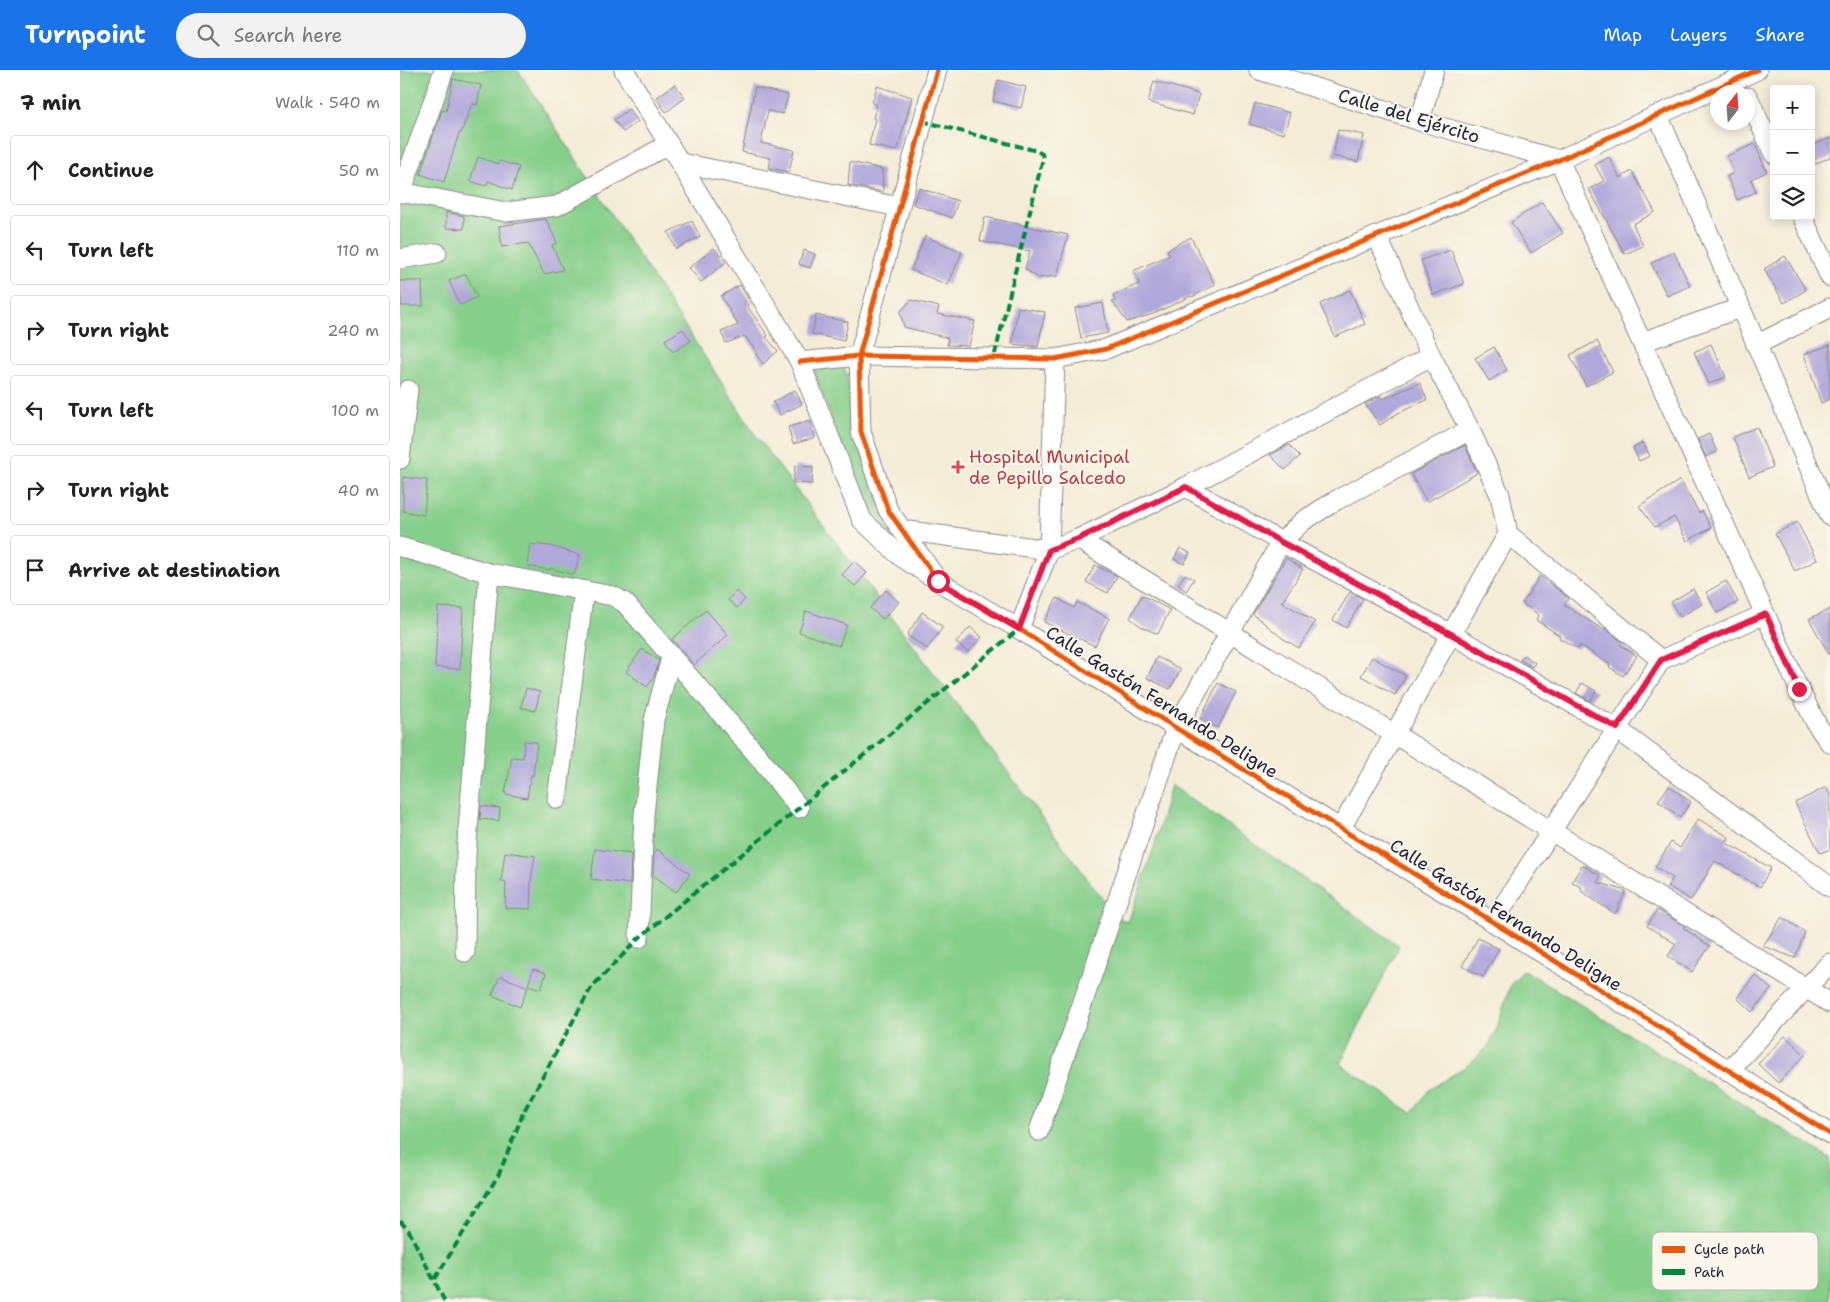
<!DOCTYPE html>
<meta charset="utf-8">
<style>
:root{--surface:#fff;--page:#f2f2f2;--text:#222;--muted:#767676;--line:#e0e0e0;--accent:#1a73e8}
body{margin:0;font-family:"Shantell Sans",sans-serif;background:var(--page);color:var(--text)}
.controls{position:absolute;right:15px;top:15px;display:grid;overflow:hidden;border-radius:5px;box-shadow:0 2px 12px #0003}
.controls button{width:45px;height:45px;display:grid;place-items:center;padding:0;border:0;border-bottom:1px solid var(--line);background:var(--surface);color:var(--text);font:25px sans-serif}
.compass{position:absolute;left:1310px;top:15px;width:45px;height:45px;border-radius:50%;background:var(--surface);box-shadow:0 2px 12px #0003;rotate:17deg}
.stop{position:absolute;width:15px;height:15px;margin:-11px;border:4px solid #e11d48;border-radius:50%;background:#fff}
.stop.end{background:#e11d48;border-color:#fff;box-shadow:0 1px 5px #0008}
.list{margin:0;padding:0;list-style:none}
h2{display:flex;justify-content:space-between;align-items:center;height:65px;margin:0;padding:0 20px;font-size:21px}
h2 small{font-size:16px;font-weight:400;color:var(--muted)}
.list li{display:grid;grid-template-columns:32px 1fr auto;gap:15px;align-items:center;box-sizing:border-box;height:70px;margin:0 10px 10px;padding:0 10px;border:1px solid var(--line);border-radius:5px}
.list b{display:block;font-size:19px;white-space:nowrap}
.list em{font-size:16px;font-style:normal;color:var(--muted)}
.icon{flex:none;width:28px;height:28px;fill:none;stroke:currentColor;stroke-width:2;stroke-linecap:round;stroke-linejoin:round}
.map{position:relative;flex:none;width:1430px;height:1232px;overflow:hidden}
header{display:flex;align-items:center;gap:30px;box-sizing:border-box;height:70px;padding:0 25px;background:var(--accent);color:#fff}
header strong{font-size:24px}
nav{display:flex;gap:28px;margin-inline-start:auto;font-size:18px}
.search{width:350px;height:45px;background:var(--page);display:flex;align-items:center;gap:12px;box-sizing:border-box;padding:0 18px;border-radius:28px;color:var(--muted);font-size:19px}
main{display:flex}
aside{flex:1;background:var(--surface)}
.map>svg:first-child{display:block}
</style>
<header>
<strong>Turnpoint</strong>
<div class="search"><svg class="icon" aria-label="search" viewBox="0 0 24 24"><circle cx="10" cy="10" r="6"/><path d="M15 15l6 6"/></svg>Search here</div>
<nav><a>Map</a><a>Layers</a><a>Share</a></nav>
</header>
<main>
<aside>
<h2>7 min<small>Walk · 540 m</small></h2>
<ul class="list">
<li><svg class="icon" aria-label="ahead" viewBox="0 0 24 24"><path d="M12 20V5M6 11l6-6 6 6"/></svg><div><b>Continue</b></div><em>50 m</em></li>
<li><svg class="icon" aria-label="left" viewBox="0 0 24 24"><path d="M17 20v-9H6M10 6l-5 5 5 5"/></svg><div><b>Turn left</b></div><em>110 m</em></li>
<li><svg class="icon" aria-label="right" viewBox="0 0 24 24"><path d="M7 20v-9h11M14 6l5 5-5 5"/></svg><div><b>Turn right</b></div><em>240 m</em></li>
<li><svg class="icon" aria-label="left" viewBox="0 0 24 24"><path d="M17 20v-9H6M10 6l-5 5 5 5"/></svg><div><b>Turn left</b></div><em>100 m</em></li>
<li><svg class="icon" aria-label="right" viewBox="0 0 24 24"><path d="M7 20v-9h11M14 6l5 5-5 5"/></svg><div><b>Turn right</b></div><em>40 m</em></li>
<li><svg class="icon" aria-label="arrive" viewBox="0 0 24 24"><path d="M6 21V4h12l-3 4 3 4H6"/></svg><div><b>Arrive at destination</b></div></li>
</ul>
</aside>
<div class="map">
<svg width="1430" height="1232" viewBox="0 0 1430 1232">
<rect width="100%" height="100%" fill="#fbf7ec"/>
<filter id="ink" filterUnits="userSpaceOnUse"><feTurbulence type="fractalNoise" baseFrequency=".02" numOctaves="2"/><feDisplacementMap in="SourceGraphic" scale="10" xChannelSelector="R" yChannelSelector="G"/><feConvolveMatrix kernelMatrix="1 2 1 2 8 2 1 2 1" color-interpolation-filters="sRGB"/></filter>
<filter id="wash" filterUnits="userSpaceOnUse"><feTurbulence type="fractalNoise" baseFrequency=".0096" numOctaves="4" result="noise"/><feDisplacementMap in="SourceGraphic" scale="20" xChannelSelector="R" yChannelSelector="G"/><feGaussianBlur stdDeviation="1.12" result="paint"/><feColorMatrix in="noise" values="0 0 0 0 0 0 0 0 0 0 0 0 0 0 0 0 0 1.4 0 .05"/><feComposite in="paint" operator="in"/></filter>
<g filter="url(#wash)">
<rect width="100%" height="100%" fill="#f3ecd6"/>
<g fill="#86cf8b" stroke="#547863">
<polygon points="0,0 118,0 357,367 714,844 728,853 754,777 771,715 999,876 940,994 1012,1043 1029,1020 1068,995 1087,978 1097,958 1111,913 1124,900 1430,1088 1430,1232 0,1232"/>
<polygon points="444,294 453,341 474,423 502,481 469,443 450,398 412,296"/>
</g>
<g id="blocks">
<g fill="#b0a8da">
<polygon points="53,9 81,15 77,35 72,34 61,63 59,63 44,112 20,104 42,40 46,41"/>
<polygon points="598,10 626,17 621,38 593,31"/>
<polygon points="754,11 799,24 793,45 748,32"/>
<polygon points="275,14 285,28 266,42 256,28"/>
<polygon points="477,16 512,27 497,81 469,75 475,49 473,48 477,35 472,33"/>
<polygon points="355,17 388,25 383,44 368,41 361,73 394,80 389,102 369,98 371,88 342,82"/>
<polygon points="855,33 890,43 884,64 849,54"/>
<polygon points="229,39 238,52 223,62 214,50"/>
<polygon points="938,60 964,65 958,92 933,86"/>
<polygon points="1430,68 1430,87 1415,94 1411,86 1411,76"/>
<polygon points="1355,74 1367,102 1351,109 1356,122 1337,130 1327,106 1334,103 1327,86"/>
<polygon points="78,87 98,94 100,91 119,97 112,120 88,111 86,116 70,111"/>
<polygon points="1209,87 1220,108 1232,101 1255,142 1233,154 1243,176 1225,184 1189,119 1204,111 1195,95"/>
<polygon points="450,92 482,99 483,122 448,115"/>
<polygon points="519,118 558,131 552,148 513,134"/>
<polygon points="1142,132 1163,163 1131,183 1111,152"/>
<polygon points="46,142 64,146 64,159 46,158"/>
<polygon points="585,147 668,165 657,206 639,208 625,199 630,181 580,171"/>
<polygon points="146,149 157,173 152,175 163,200 144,204 128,173 102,177 99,156"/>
<polygon points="292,151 300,167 276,179 268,162"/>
<polygon points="525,166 562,182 548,215 511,200"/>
<polygon points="791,167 815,215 792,227 791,226 753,244 727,252 712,231 715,231 713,225 739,214 733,201 770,185 767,180"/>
<polygon points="314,178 326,192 301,212 289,198"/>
<polygon points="404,180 415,184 410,198 399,194"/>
<polygon points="1051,180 1064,214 1033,225 1021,190"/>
<polygon points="1274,182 1290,216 1267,226 1251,193"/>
<polygon points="1385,186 1406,220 1384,233 1364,199"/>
<polygon points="66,204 77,227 60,235 49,211"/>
<polygon points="0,211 22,211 23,236 1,236"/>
<polygon points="340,215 351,233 347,236 368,266 366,267 378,281 363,294 356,284 357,283 345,266 326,273 321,262 338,255 321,226"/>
<polygon points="950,220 965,254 935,267 920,234"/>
<polygon points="511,230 539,237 537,244 575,251 569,276 547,275 548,268 504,257 500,242"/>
<polygon points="703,233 708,263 681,268 675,238"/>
<polygon points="618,237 645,242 638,277 612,274"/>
<polygon points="416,245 448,252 444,271 412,264"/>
<polygon points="283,259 291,271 273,282 265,270"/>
<polygon points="1197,271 1213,302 1186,316 1170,285"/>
<polygon points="1311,274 1326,307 1309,314 1294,282"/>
<polygon points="1430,275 1430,329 1421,333 1404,284"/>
<polygon points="1094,277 1107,300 1089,311 1075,288"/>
<polygon points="1020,313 1027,330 998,343 980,355 965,334 980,326 983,329"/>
<polygon points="395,320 402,334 380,345 373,332"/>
<polygon points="410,351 415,368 393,374 388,357"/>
<polygon points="1357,357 1373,397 1349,407 1333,367"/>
<polygon points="1309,364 1317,382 1306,387 1298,369"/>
<polygon points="1243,373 1250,386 1239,391 1233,378"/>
<polygon points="889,375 900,386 885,400 870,385"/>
<polygon points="1065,375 1077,403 1027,432 1011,404"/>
<polygon points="395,396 413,397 412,414 393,413"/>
<polygon points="3,407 27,410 24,445 3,441"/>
<polygon points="1280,410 1299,443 1302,441 1311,458 1287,471 1274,447 1255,457 1239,436"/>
<polygon points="1397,452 1417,490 1395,501 1375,464"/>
<polygon points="130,474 150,476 180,485 174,505 150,498 150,500 127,496"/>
<polygon points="780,478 790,483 784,494 774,489"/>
<polygon points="886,488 903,499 882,532 915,552 899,578 882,568 853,544"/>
<polygon points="454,491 467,503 455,516 442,505"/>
<polygon points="695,495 717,506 708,523 686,512"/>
<polygon points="785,504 794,509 786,521 778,515"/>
<polygon points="1140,506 1169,528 1164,535 1204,560 1205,558 1222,572 1220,575 1237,586 1223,606 1209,597 1210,595 1180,575 1178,579 1159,568 1160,566 1136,550 1139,545 1122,533"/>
<polygon points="1326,511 1338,532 1317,543 1306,522"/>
<polygon points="1293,519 1302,534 1280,547 1271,532"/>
<polygon points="486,520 499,532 483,549 470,538"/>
<polygon points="336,521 345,529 337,538 328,530"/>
<polygon points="950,522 963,529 946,558 933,550"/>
<polygon points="742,525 770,540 758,564 742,557 730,548"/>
<polygon points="657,528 674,538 677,532 709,548 695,576 644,552"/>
<polygon points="38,537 63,538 60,599 35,597"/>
<polygon points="1430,539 1430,586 1409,549"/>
<polygon points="306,540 328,565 294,595 272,569"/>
<polygon points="406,541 447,555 439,576 399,562"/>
<polygon points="522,542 543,557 527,579 507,565"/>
<polygon points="570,557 582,567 568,582 556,573"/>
<polygon points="242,579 259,590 254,607 247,617 226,602"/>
<polygon points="1124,585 1135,593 1132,597 1120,590"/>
<polygon points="757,587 781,599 770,619 747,608"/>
<polygon points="972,587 1006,606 995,625 961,606"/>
<polygon points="818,613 836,622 818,658 800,649"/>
<polygon points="1182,613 1196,621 1190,631 1176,623"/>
<polygon points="126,618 140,622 135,641 121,637"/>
<polygon points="124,671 137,672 133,706 131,705 127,728 105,724 112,687 123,688"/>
<polygon points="1269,716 1291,732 1280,747 1258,731"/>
<polygon points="1426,717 1430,725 1430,779 1420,783 1395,733"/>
<polygon points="81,736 100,738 99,751 80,749"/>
<polygon points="1298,749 1329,767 1326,773 1371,798 1360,817 1315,791 1291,830 1268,816 1273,808 1255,797 1271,772 1280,778"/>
<polygon points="195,779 231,784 230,814 191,809"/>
<polygon points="257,779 290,804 276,822 253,805 254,784"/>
<polygon points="105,782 135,786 131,810 130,839 105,838 106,812 101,811"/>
<polygon points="1182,795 1201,806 1197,812 1226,821 1215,844 1181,821 1182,818 1172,812"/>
<polygon points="1257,840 1285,856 1283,858 1310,876 1292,902 1268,886 1276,874 1247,856"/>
<polygon points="1382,847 1405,862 1395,888 1363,876"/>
<polygon points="1078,868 1099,879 1083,907 1062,896"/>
<polygon points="133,899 146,903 141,919 128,915"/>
<polygon points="1355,905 1371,919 1352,942 1337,928"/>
<polygon points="100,906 128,917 120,937 92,925"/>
<polygon points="1385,966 1405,985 1378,1013 1358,994"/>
</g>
</g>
</g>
<g filter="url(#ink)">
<use href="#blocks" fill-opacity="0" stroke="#8a8788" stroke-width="1"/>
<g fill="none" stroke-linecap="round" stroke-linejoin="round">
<g stroke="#8a8788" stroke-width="21">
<g id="minor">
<polyline points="224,0 400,292 462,450 500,486 529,505"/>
<polyline points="537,0 459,286 461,362 488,440 538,511 619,559 776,658 1093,852 1430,1064"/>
<polyline points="859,0 1020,51 1159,90"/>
<polyline points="1348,27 1374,84"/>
<polyline points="1258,45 1430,446"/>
<polyline points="1020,51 1034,0"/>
<polyline points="1159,90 1399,619 1417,655 1430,673"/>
<polyline points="281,93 499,137"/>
<polyline points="0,122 106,142 157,136 269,74"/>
<polyline points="1,123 44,0"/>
<polyline points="1402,146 1430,207"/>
<polyline points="0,189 37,183"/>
<polyline points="1242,272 1340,238"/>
<polyline points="1356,275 1430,238"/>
<polyline points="400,292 459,286 655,289 706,279 1159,90 1357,0"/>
<polyline points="0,389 8,320"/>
<polyline points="786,417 881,472 1051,564 1217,659 1430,817"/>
<polyline points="502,460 649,480 678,469 786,417 1031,286"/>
<polyline points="1108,464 1261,590"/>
<polyline points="678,469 1430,933"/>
<polyline points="0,477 89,503 213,526 225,533 358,686 399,738"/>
<polyline points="619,559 649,480 655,289"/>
<polyline points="157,729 184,521"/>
<polyline points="941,758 1108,464 1100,425 1070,360 1031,286 977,166"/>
<polyline points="1093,852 1261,590 1365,544"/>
<polyline points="239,868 244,745 254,650 271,588"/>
<polyline points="65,882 66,785 89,503"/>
<polyline points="1328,1001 1430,893"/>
<polyline points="639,1061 776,658 881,472 903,451 935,431 1070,360"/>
</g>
</g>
<use href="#minor" stroke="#fff" stroke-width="19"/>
<g stroke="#00873e" stroke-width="4" stroke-dasharray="8 4" stroke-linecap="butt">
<polyline points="522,51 637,81 642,84 643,88 594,288"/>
<polyline points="0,1151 9,1161 45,1232"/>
<polyline points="35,1209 99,1104 124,1041 191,918 239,868 619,559"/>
</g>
<g stroke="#fbf7ec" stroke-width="8">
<g id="cycleway">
<polyline points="537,0 459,286 461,362 488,440 538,511 619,559 776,658 1093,852 1430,1064"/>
<polyline points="400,292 459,286 655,289 706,279 1159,90 1357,0"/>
</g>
</g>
<use href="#cycleway" stroke="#e8590c" stroke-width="5"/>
</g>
</g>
<g fill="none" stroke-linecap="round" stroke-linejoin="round" filter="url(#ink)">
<polyline stroke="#e11d48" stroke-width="6" points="538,511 619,559 649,480 678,469 786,417 881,472 1051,564 1217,658 1261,590 1366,544 1399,619"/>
</g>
<path fill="#e0444e" stroke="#fbf7ec" stroke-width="2" d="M555.5 389.5h5v5h5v5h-5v5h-5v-5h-5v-5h5z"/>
<g text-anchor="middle" stroke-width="4" stroke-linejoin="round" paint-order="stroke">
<g font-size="18" fill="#22223b" stroke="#fbf7ec">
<text transform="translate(1009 46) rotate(17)" y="6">Calle del Ejército</text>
<text transform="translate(762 632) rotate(32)" y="6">Calle Gastón Fernando Deligne</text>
<text transform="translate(1106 845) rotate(32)" y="6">Calle Gastón Fernando Deligne</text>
</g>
<g font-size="18" fill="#be3a42" stroke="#fbf7ec" text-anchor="start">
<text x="569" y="393">Hospital Municipal<tspan x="569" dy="21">de Pepillo Salcedo</tspan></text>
</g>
</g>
<rect x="1252" y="1162" width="166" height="58" rx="8" fill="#fbf7ec" stroke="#bab7b7" stroke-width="1"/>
<rect x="1262" y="1176" width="23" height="7" fill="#e8590c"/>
<rect x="1262" y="1199" width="23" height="6" fill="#00873e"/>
<g font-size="14" fill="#22223b">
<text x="1294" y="1184">Cycle path</text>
<text x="1294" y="1207">Path</text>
</g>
</svg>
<div class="controls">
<button>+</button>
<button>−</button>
<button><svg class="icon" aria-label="layers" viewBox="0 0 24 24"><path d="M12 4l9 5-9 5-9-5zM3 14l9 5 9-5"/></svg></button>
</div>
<svg class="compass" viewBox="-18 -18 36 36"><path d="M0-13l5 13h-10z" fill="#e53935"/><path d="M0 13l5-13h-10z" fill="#767676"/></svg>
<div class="stop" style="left:538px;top:511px"></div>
<div class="stop end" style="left:1399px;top:619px"></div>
</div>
</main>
